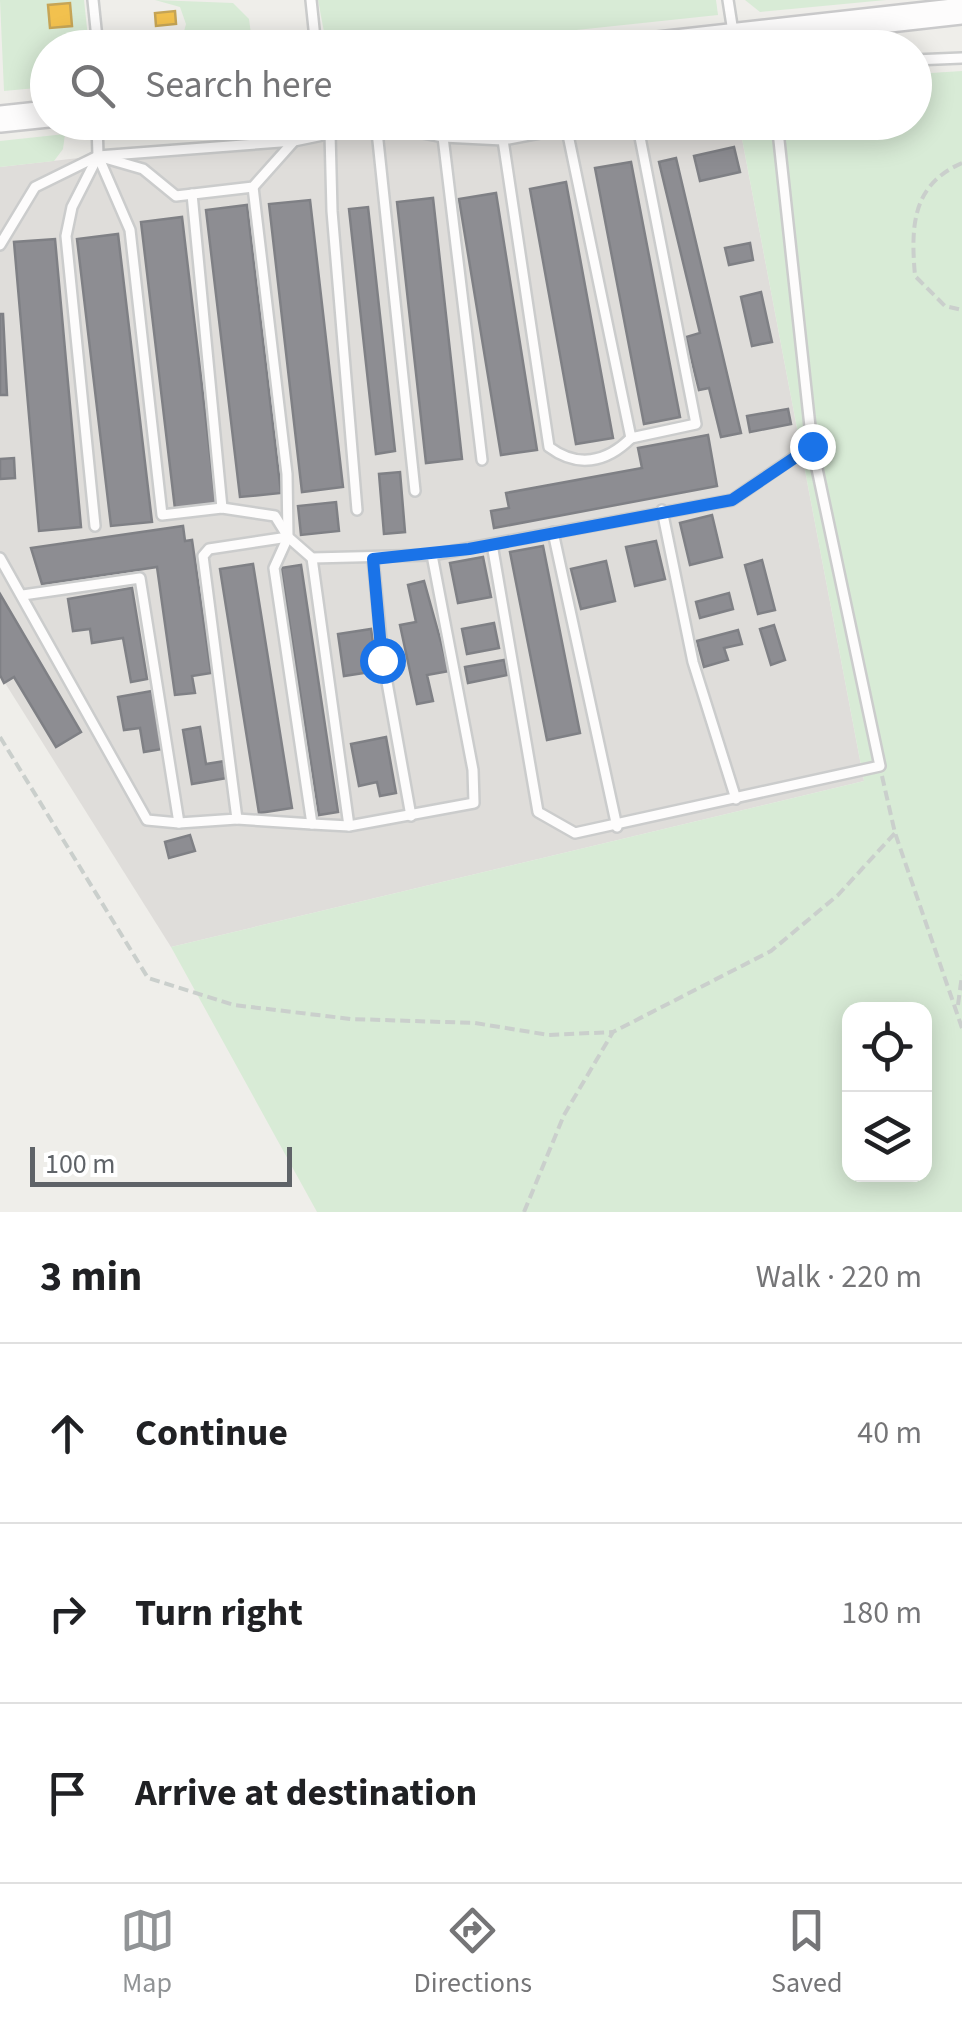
<!DOCTYPE html>
<meta charset="utf-8">
<style>
:root{--surface:#fff;--page:#f2f2f2;--text:#202124;--muted:#757577;--line:#e0e0e0;--accent:#919496}
body{margin:0;font-family:"Source Sans 3",sans-serif;background:var(--page);color:var(--text)}
.controls{position:absolute;right:30px;bottom:30px;display:grid;overflow:hidden;border-radius:20px;box-shadow:0 5px 25px #0003}
.controls button{width:90px;height:90px;display:grid;place-items:center;padding:0;border:0;border-bottom:2px solid var(--line);background:var(--surface);color:var(--text);font:50px sans-serif}
.scale{position:absolute;left:30px;bottom:25px;width:262px;box-sizing:border-box;padding-left:10px;border:5px solid #5f6368;border-top:0;font-size:28px;line-height:35px;white-space:nowrap;color:#5f6368;-webkit-text-stroke:8px #fff;paint-order:stroke}
.stop{position:absolute;width:30px;height:30px;margin:-22px;border:8px solid #1a73e8;border-radius:50%;background:#fff}
.stop.end{background:#1a73e8;border-color:#fff;box-shadow:0 2px 10px #0008}
.list{margin:0;padding:0;list-style:none}
h2{display:flex;justify-content:space-between;align-items:center;height:130px;margin:0;padding:0 40px;font-size:42px}
h2 small{font-size:32px;font-weight:400;color:var(--muted)}
.list li{display:grid;grid-template-columns:65px 1fr auto;gap:30px;align-items:center;box-sizing:border-box;height:180px;padding:0 40px;border-top:2px solid var(--line)}
.list b{display:block;font-size:38px;white-space:nowrap}
.list em{font-size:32px;font-style:normal;color:var(--muted)}
.icon{flex:none;width:55px;height:55px;fill:none;stroke:currentColor;stroke-width:2;stroke-linecap:round;stroke-linejoin:round}
.map{position:relative;flex:none;width:962px;height:1212px;overflow:hidden}
.search{position:absolute;background:var(--surface);box-shadow:0 5px 25px #0003;left:30px;right:30px;top:30px;height:110px;display:flex;align-items:center;gap:25px;box-sizing:border-box;padding:0 35px;border-radius:55px;color:var(--muted);font-size:38px}
.sheet{height:670px;background:var(--surface)}
nav{display:flex;justify-content:space-around;align-items:center;box-sizing:border-box;height:140px;border-top:2px solid var(--line);background:var(--surface);font-size:28px;color:var(--muted)}
nav a{display:grid;justify-items:center;gap:5px}
nav .on{color:var(--accent)}
.map>svg:first-child{display:block}
</style>
<div class="map">
<svg width="962" height="1212" viewBox="0 0 962 1212">
<rect width="100%" height="100%" fill="#efeeea"/>
<polygon fill="#dfddda" points="386,123 739,123 864,781 171,947 0,675 0,167"/>
<g fill="#d8ebd6" fill-rule="evenodd">
<polygon points="0,0 84,0 89,47 48,48 47,87 4,91"/>
<polygon points="155,0 233,3 249,19 251,34 218,47 189,47 182,39 186,24 180,7"/>
<polygon points="318,0 716,0 718,15 416,47 327,48"/>
<polygon points="745,0 886,0 760,12"/>
<path d="M 962,71 L 962,1212 L 317,1212 L 171,947 L 864,781 L 739,123 L 914,122 L 915,74 ZM 850,1009 L 924,1009 L 924,1174 L 850,1174 Z"/>
<polygon points="65,134 63,149 54,161 0,167 0,141"/>
</g>
<g fill="#f2c14e" stroke="#c6a556" stroke-width="2.5">
<polygon points="70,3 72,26 50,28 48,5"/>
<polygon points="175,11 176,24 156,26 155,13"/>
</g>
<g fill="#8d8d92" stroke="#7f8085" stroke-width="2.5">
<polygon points="734,147 740,172 700,181 694,156"/>
<polygon points="676,158 741,433 721,437 709,388 699,390 686,337 700,333 659,162"/>
<polygon points="631,162 680,417 644,424 595,168"/>
<polygon points="566,182 613,438 576,444 530,189"/>
<polygon points="496,193 537,450 501,455 459,199"/>
<polygon points="433,198 462,459 426,463 397,202"/>
<polygon points="310,200 343,487 302,492 269,204"/>
<polygon points="247,205 281,493 240,497 206,210"/>
<polygon points="368,207 395,451 376,454 349,209"/>
<polygon points="182,217 216,505 175,509 141,222"/>
<polygon points="118,234 152,522 111,526 77,239"/>
<polygon points="55,239 81,527 39,531 14,242"/>
<polygon points="750,243 753,260 729,265 725,248"/>
<polygon points="761,292 772,342 752,346 741,297"/>
<polygon points="0,314 3,314 7,395 0,395"/>
<polygon points="788,409 791,424 750,432 747,416"/>
<polygon points="708,435 717,486 494,528 491,511 509,508 506,493 642,468 638,448"/>
<polygon points="14,458 15,478 0,479 0,459"/>
<polygon points="400,472 405,532 384,534 379,474"/>
<polygon points="336,502 339,531 301,535 298,506"/>
<polygon points="712,515 722,557 690,565 680,523"/>
<polygon points="183,526 185,541 192,540 211,673 192,676 195,693 175,695 157,567 42,584 31,548"/>
<polygon points="656,541 665,579 635,586 626,547"/>
<polygon points="543,546 580,733 547,740 510,552"/>
<polygon points="483,557 491,597 458,603 450,563"/>
<polygon points="762,560 775,610 758,614 745,565"/>
<polygon points="606,561 615,601 581,609 571,569"/>
<polygon points="253,564 292,808 259,813 220,569"/>
<polygon points="301,565 338,812 319,815 281,568"/>
<polygon points="424,581 449,671 427,675 433,701 417,704 400,625 416,622 408,585"/>
<polygon points="132,588 147,679 131,682 123,638 92,643 90,629 73,631 68,599"/>
<polygon points="729,593 733,609 700,618 696,602"/>
<polygon points="0,594 81,732 56,747 14,677 4,683 0,675"/>
<polygon points="494,623 499,648 467,654 462,629"/>
<polygon points="774,625 785,660 771,665 760,629"/>
<polygon points="371,629 377,671 344,676 338,634"/>
<polygon points="738,630 742,644 724,648 728,660 704,667 697,641"/>
<polygon points="504,660 507,675 468,683 465,667"/>
<polygon points="152,691 162,749 144,752 140,728 124,730 118,697"/>
<polygon points="200,727 206,764 225,761 227,778 192,784 183,730"/>
<polygon points="386,737 396,793 380,796 377,782 359,786 351,744"/>
<polygon points="190,835 195,851 169,858 165,842"/>
</g>
<g fill="none" stroke-linecap="round" stroke-linejoin="round">
<g stroke="#cbcccc" stroke-width="14">
<g id="lane">
<polyline points="93,0 98,48"/>
<polyline points="311,0 316,48"/>
<polyline points="728,0 733,32"/>
<polyline points="914,60 962,58"/>
<polyline points="97,122 98,156 143,169 176,196 253,187 294,141 376,124 443,137 503,140 598,122"/>
<polyline points="376,122 415,491"/>
<polyline points="567,130 631,438 696,424 637,122"/>
<polyline points="330,133 332,211 357,510"/>
<polyline points="443,137 482,460"/>
<path d="M 503,140 L 549,447 C 577,468 606,463 631,438"/>
<polyline points="98,156 130,230 162,515 222,508 275,516 288,537 312,558 432,555 732,500 812,445"/>
<polyline points="253,187 287,474 288,537 274,568 312,824 349,826 312,558"/>
<polyline points="192,194 222,508"/>
<polyline points="0,245 35,187 98,156 294,141"/>
<polyline points="662,510 693,662 736,799"/>
<polyline points="95,526 66,236 72,207 98,156"/>
<polyline points="553,532 617,827"/>
<polyline points="492,544 538,812 575,833 880,766 812,445 777,122"/>
<polyline points="0,558 147,820 179,823"/>
<polyline points="373,559 383,660 411,816"/>
<polyline points="23,595 140,578 179,823 237,819 203,556 209,549 288,537"/>
<polyline points="237,819 312,824"/>
<polyline points="349,826 474,803 473,770 432,555"/>
</g>
</g>
<g stroke="#cacacb" stroke-width="30">
<g id="secondary">
<polyline points="631,48 962,11"/>
<polyline points="0,119 48,114"/>
</g>
</g>
<g stroke="#cacfcc" stroke-width="4" stroke-dasharray="10 5" stroke-linecap="butt">
<path d="M 962,163 C 911,185 911,228 915,276 L 945,306 L 962,310"/>
<polyline points="0,737 148,978 234,1005 351,1019 475,1023 549,1035 613,1032"/>
<polyline points="882,776 895,833 962,1028"/>
<polyline points="958,1005 962,975"/>
<polyline points="524,1212 564,1115 613,1032 771,951 838,895 895,833"/>
</g>
<use href="#lane" stroke="#fdfcfc" stroke-width="9"/>
<use href="#secondary" stroke="#fdfcfc" stroke-width="25"/>
</g>
<g fill="none" stroke-linecap="round" stroke-linejoin="round">
<polyline stroke="#1a73e8" stroke-width="12" points="382,660 373,559 469,549 732,500 812,446"/>
</g>
</svg>
<div class="controls">
<button><svg class="icon" aria-label="locate" viewBox="0 0 24 24"><circle cx="12" cy="12" r="6"/><path d="M12 2v4M12 18v4M2 12h4M18 12h4"/></svg></button>
<button><svg class="icon" aria-label="layers" viewBox="0 0 24 24"><path d="M12 4l9 5-9 5-9-5zM3 14l9 5 9-5"/></svg></button>
</div>
<div class="scale">100 m</div>
<div class="stop" style="left:382px;top:660px"></div>
<div class="stop end" style="left:812px;top:446px"></div>
<div class="search"><svg class="icon" aria-label="search" viewBox="0 0 24 24"><circle cx="10" cy="10" r="6"/><path d="M15 15l6 6"/></svg>Search here</div>
</div>
<section class="sheet">
<h2>3 min<small>Walk · 220 m</small></h2>
<ul class="list">
<li><svg class="icon" aria-label="ahead" viewBox="0 0 24 24"><path d="M12 20V5M6 11l6-6 6 6"/></svg><div><b>Continue</b></div><em>40 m</em></li>
<li><svg class="icon" aria-label="right" viewBox="0 0 24 24"><path d="M7 20v-9h11M14 6l5 5-5 5"/></svg><div><b>Turn right</b></div><em>180 m</em></li>
<li><svg class="icon" aria-label="arrive" viewBox="0 0 24 24"><path d="M6 21V4h12l-3 4 3 4H6"/></svg><div><b>Arrive at destination</b></div></li>
</ul>
</section>
<nav>
<a class="on"><svg class="icon" aria-label="map" viewBox="0 0 24 24"><path d="M3 6l6-2 6 2 6-2v14l-6 2-6-2-6 2zM9 4v14M15 6v14"/></svg>Map</a>
<a><svg class="icon" aria-label="directions" viewBox="0 0 24 24"><path d="M12 3l9 9-9 9-9-9zM9 14v-3h6M13 9l2 2-2 2"/></svg>Directions</a>
<a><svg class="icon" aria-label="saved" viewBox="0 0 24 24"><path d="M7 4h10v16l-5-4-5 4z"/></svg>Saved</a>
</nav>
